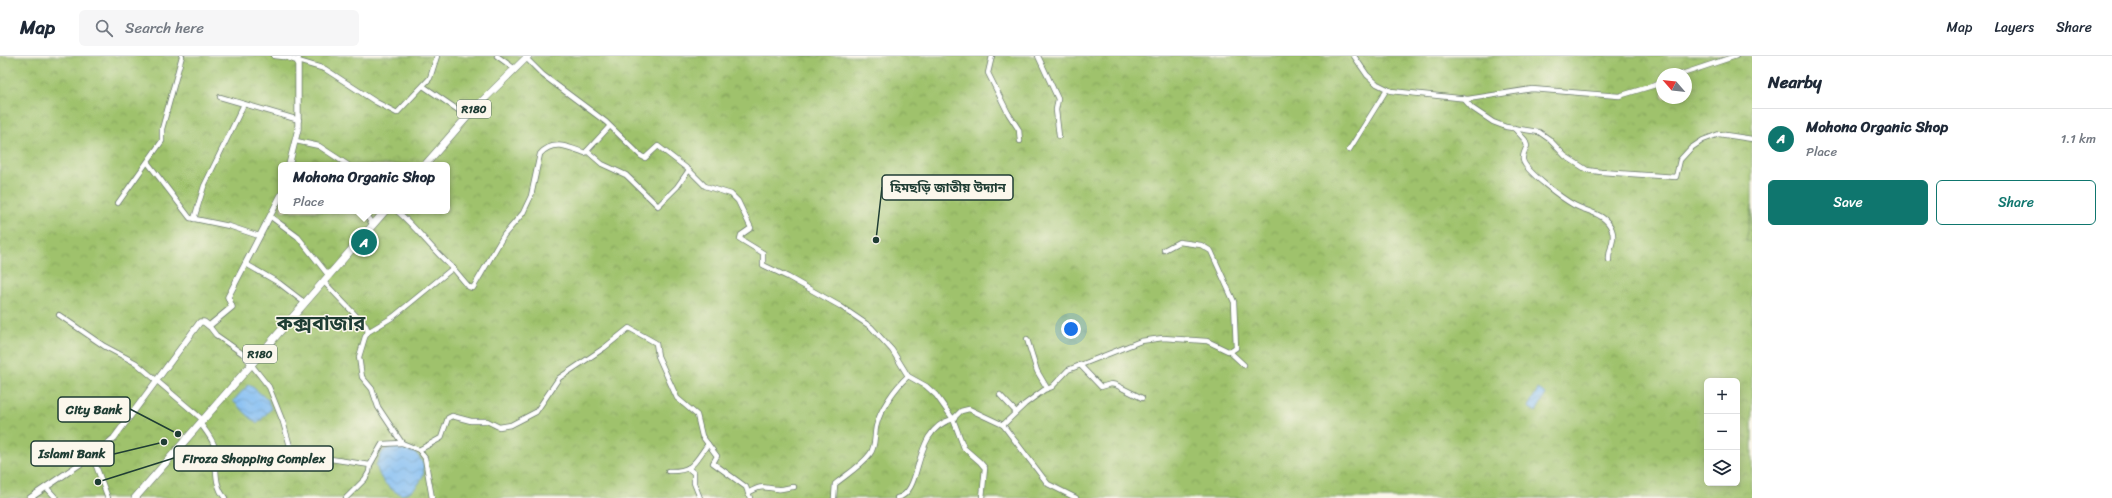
<!DOCTYPE html>
<meta charset="utf-8">
<style>
:root{--surface:#fff;--page:#f6f6f7;--text:#1f2937;--muted:#747a83;--line:#e0e1e3;--accent:#0f766e}
body{margin:0;font-family:Sriracha,"Noto Sans Bengali",sans-serif;background:var(--page);color:var(--text)}
.controls{position:absolute;right:12px;bottom:12px;display:grid;overflow:hidden;border-radius:6px;box-shadow:0 2px 10px #0003}
.controls button{width:36px;height:36px;display:grid;place-items:center;padding:0;border:0;border-bottom:1px solid var(--line);background:var(--surface);color:var(--text);font:20px sans-serif}
.compass{position:absolute;left:1656px;top:12px;width:36px;height:36px;border-radius:50%;background:var(--surface);box-shadow:0 2px 10px #0003;rotate:298deg}
.you{position:absolute;left:1071px;top:273px;width:14px;height:14px;margin:-10px;border:3px solid #fff;border-radius:50%;background:#1a73e8;box-shadow:0 0 0 6px #1a73e833}
.badge{display:grid;place-items:center;width:26px;height:26px;border-radius:50%;background:var(--accent);color:#fff;font-size:13px;font-weight:700}
.pin{position:absolute;translate:-50% -50%;border:2px solid #fff;box-shadow:0 1px 4px #0006}
.popup{position:absolute;left:278px;top:106px;width:172px;height:52px;box-sizing:border-box;display:grid;place-content:center;border-radius:6px;background:var(--surface);filter:drop-shadow(0 1px 3px #0005);font-size:13px;white-space:nowrap;color:var(--muted)}
.popup b{font-size:15px;color:var(--text)}
.popup::after{content:'';position:absolute;left:50%;top:100%;margin-left:-8px;border:8px solid transparent;border-top-color:var(--surface)}
.list{margin:0;padding:0;list-style:none}
h2{display:flex;justify-content:space-between;align-items:center;height:52px;margin:0;padding:0 16px;font-size:17px}
h2 small{font-size:13px;font-weight:400;color:var(--muted)}
.list li{display:grid;grid-template-columns:26px 1fr auto;gap:12px;align-items:center;box-sizing:border-box;height:60px;padding:0 16px;border-top:1px solid var(--line)}
.list b{display:block;font-size:15px;white-space:nowrap}
.list p{margin:0;font-size:13px;white-space:nowrap;color:var(--muted)}
.list em{font-size:13px;font-style:normal;color:var(--muted)}
.actions{display:flex;gap:8px;padding:12px 16px}
.actions a{flex:1;padding:9px 0;border:1px solid var(--accent);border-radius:6px;text-align:center;font-size:14px;color:var(--accent)}
.actions .main{background:var(--accent);color:#fff}
.icon{flex:none;width:22px;height:22px;fill:none;stroke:currentColor;stroke-width:2;stroke-linecap:round;stroke-linejoin:round}
.map{position:relative;flex:none;width:1752px;height:442px;overflow:hidden}
header{display:flex;align-items:center;gap:24px;box-sizing:border-box;height:56px;padding:0 20px;background:var(--surface);border-bottom:1px solid var(--line)}
header strong{font-size:19px}
nav{display:flex;gap:22px;margin-inline-start:auto;font-size:14px}
.search{width:280px;height:36px;background:var(--page);display:flex;align-items:center;gap:10px;box-sizing:border-box;padding:0 14px;border-radius:6px;color:var(--muted);font-size:15px}
main{display:flex}
aside{flex:1;background:var(--surface)}
.map>svg:first-child{display:block}
</style>
<header>
<strong>Map</strong>
<div class="search"><svg class="icon" aria-label="search" viewBox="0 0 24 24"><circle cx="10" cy="10" r="6"/><path d="M15 15l6 6"/></svg>Search here</div>
<nav><a>Map</a><a>Layers</a><a>Share</a></nav>
</header>
<main>
<div class="map">
<svg width="1752" height="442" viewBox="0 0 1752 442">
<defs>
<pattern id="park-crowns" width="20" height="18" patternUnits="userSpaceOnUse"><rect width="20" height="18" fill="#9fc26c"/><path d="M2 6a3 3 0 1 1 6 0M12 15a3 3 0 1 1 6 0" fill="none" stroke="#819f5a"/></pattern>
<pattern id="garden-dots" width="8" height="8" patternUnits="userSpaceOnUse"><rect width="8" height="8" fill="#9fc26c"/><path d="M2 2h.1M6 6h.1" fill="none" stroke="#819f5a" stroke-width="1.8" stroke-linecap="round"/></pattern>
<pattern id="water-waves" width="16" height="10" patternUnits="userSpaceOnUse"><rect width="16" height="10" fill="#80bcf3"/><path d="M0 5q4-4 8 0t8 0" fill="none" stroke="#689ac6"/></pattern>
</defs>
<rect width="100%" height="100%" fill="#fbf7ec"/>
<filter id="ink" filterUnits="userSpaceOnUse"><feTurbulence type="fractalNoise" baseFrequency=".025" numOctaves="2"/><feDisplacementMap in="SourceGraphic" scale="8" xChannelSelector="R" yChannelSelector="G"/><feConvolveMatrix kernelMatrix="1 2 1 2 8 2 1 2 1" color-interpolation-filters="sRGB"/></filter>
<filter id="wash" filterUnits="userSpaceOnUse"><feTurbulence type="fractalNoise" baseFrequency=".012" numOctaves="4" result="noise"/><feDisplacementMap in="SourceGraphic" scale="16" xChannelSelector="R" yChannelSelector="G"/><feGaussianBlur stdDeviation="0.9" result="paint"/><feColorMatrix in="noise" values="0 0 0 0 0 0 0 0 0 0 0 0 0 0 0 0 0 1.4 0 .05"/><feComposite in="paint" operator="in"/></filter>
<g filter="url(#wash)">
<rect width="100%" height="100%" fill="#f5e7d0"/>
<path fill="url(#park-crowns)" stroke="#5f8050" fill-rule="evenodd" d="M 0,0 L 1752,0 L 1752,442 L 0,442 ZM 1662,18 L 1686,18 L 1686,42 L 1662,42 ZM 281,109 L 447,109 L 447,155 L 281,155 ZM 1707,325 L 1737,325 L 1737,427 L 1707,427 Z"/>
<polygon fill="url(#garden-dots)" stroke="#5f8050" points="1752,150 1752,186 1746,185"/>
<g fill="url(#water-waves)" stroke="#507c94">
<polygon points="249,328 268,344 271,353 257,368 233,345"/>
<polygon points="1538,333 1546,338 1536,356 1528,351"/>
<path d="M 392,389 C 415,391 436,408 416,431 C 413,435 406,437 402,439 C 388,433 380,424 376,409 L 383,395 Z"/>
</g>
</g>
<g filter="url(#ink)">
<g fill="none" stroke-linecap="round" stroke-linejoin="round">
<g stroke="#6a786b" stroke-width="6">
<g id="minor">
<polyline points="274,0 283,1"/>
<polyline points="299,0 298,5 325,13 376,46 397,57 430,22 437,0"/>
<polyline points="497,0 515,13"/>
<polyline points="992,0 988,17 1008,57 1019,74 1020,85"/>
<polyline points="1038,0 1058,43 1056,54 1059,80"/>
<polyline points="1354,0 1367,19 1377,28 1391,35 1468,43 1532,33 1619,40 1662,27"/>
<polyline points="526,2 543,19 606,66 641,100 645,102 658,90 689,114 705,130 731,138 738,145 751,172 741,179 740,183 763,197 763,209 788,221 840,250 871,271 892,294 908,320 926,330 936,339 953,363 961,355 969,353 1003,369 1025,348 1044,334 1052,331 1068,314 1141,285 1163,282 1207,285 1230,296 1244,309"/>
<polyline points="1682,18 1736,0"/>
<polyline points="423,30 467,60"/>
<polyline points="220,41 299,64"/>
<polyline points="1463,42 1472,52 1493,66 1506,71 1539,76 1549,83 1565,100 1587,114 1601,116 1676,121 1680,104 1691,92 1703,84 1719,78 1752,83"/>
<path d="M 1514,72 L 1525,84 L 1527,90 C 1525,94 1522,100 1523,104 C 1525,115 1563,143 1574,149 C 1587,156 1606,157 1612,174 C 1616,185 1608,193 1609,204"/>
<polyline points="296,85 319,90 348,109"/>
<polyline points="1349,94 1387,33"/>
<polyline points="587,95 602,108 626,119 658,150 677,131 689,114"/>
<polyline points="148,107 190,162 229,170 259,180"/>
<polyline points="118,147 162,85 162,73 182,0"/>
<polyline points="363,155 373,169"/>
<path d="M 397,155 C 417,172 433,195 453,212"/>
<polyline points="271,161 298,181 329,220"/>
<polyline points="194,163 204,130 244,48"/>
<polyline points="1164,194 1179,186 1201,189 1211,195 1234,246 1236,292 1230,296"/>
<polyline points="246,208 279,227 305,247"/>
<polyline points="324,226 366,270 368,276 365,281 359,301 362,321 372,333 378,351 402,387 419,394 441,382 448,362 452,360 471,365 487,365 499,371 511,369 536,356 559,322 604,292 629,272 656,287 658,300 677,342 697,359 702,380 717,400 713,407 746,431 750,442"/>
<polyline points="59,259 104,290 136,307 203,364"/>
<polyline points="209,270 216,279 243,298 269,331 283,366 294,404 298,405 324,402 370,409"/>
<path d="M 368,276 L 393,261 L 453,212 L 469,231 L 473,232 L 504,179 L 523,157 L 531,140 L 540,98 C 553,83 569,91 585,97 L 609,71"/>
<polyline points="1027,283 1037,315 1047,332"/>
<polyline points="1080,309 1101,331 1111,328 1116,329 1142,342"/>
<polyline points="1000,339 1016,356"/>
<path d="M 200,367 C 205,374 211,381 214,389 C 218,407 212,427 225,442"/>
<polyline points="1003,369 1048,428 1076,442"/>
<polyline points="419,394 425,402 432,442"/>
<polyline points="92,399 108,442"/>
<polyline points="688,412 694,417 694,427 700,442"/>
<path d="M 668,415 C 693,416 694,407 708,388"/>
<polyline points="46,431 56,442"/>
<path d="M 748,437 C 763,428 763,432 778,433 C 783,434 788,431 794,431"/>
<polyline points="346,442 365,423 369,416 370,409 382,388 402,387"/>
<path d="M 834,442 L 835,428 C 846,419 861,410 870,398 C 876,390 874,381 876,371 C 880,353 895,332 908,320"/>
<path d="M 897,442 C 925,436 910,374 953,363 L 964,392 L 980,406 L 985,412 L 982,442"/>
</g>
</g>
<g stroke="#6a786b" stroke-width="7">
<g id="tertiary">
<polyline points="283,0 298,5 298,73 289,109"/>
<polyline points="30,442 99,395 114,382 200,266 204,266 209,270 232,251 228,241 281,139"/>
</g>
</g>
<g stroke="#6a786b" stroke-width="8">
<g id="primary">
<polyline points="425,109 475,52 528,0"/>
<polyline points="135,442 385,155"/>
</g>
</g>
<use href="#minor" stroke="#fff" stroke-width="4.5"/>
<use href="#tertiary" stroke="#fff" stroke-width="5.5"/>
<use href="#primary" stroke="#fff" stroke-width="7"/>
</g>
</g>
<g text-anchor="middle" stroke-width="3" stroke-linejoin="round" paint-order="stroke">
<g fill="#fbf7ec" stroke="#61756b" stroke-width="1">
<rect x="457" y="44" width="34" height="18" rx="3"/>
<rect x="243" y="289" width="34" height="18" rx="3"/>
</g>
<g font-size="11" font-weight="bold" fill="#1f3d34">
<text x="474" y="57">R180</text>
<text x="260" y="302">R180</text>
</g>
<g font-size="20" font-weight="bold" fill="#1f3d34" stroke="#fbf7ec">
<text x="321" y="274">কক্সবাজার</text>
</g>
</g>
<path fill="none" stroke="#1f3d34" stroke-width="1.5" d="M876 184L882 131M178 378L130 353M164 386L114 398M98 426L174 402"/>
<g fill="#1f3d34" stroke="#fbf7ec" stroke-width="1.5">
<circle cx="876" cy="184" r="4"/>
<circle cx="178" cy="378" r="4"/>
<circle cx="164" cy="386" r="4"/>
<circle cx="98" cy="426" r="4"/>
</g>
<g fill="#fbf7ec" stroke="#1f3d34" stroke-width="1.5">
<rect x="882" y="119" width="131" height="25" rx="4"/>
<rect x="58" y="341" width="72" height="25" rx="4"/>
<rect x="31" y="385" width="83" height="25" rx="4"/>
<rect x="174" y="390" width="159" height="25" rx="4"/>
</g>
<g font-size="13" text-anchor="middle" font-weight="bold" fill="#1f3d34">
<text x="948" y="136">হিমছড়ি জাতীয় উদ্যান</text>
<text x="94" y="358">City Bank</text>
<text x="72" y="402">Islami Bank</text>
<text x="254" y="407">Firoza Shopping Complex</text>
</g>
</svg>
<div class="controls">
<button>+</button>
<button>−</button>
<button><svg class="icon" aria-label="layers" viewBox="0 0 24 24"><path d="M12 4l9 5-9 5-9-5zM3 14l9 5 9-5"/></svg></button>
</div>
<svg class="compass" viewBox="-18 -18 36 36"><path d="M0-13l5 13h-10z" fill="#e53935"/><path d="M0 13l5-13h-10z" fill="#747a83"/></svg>
<div class="you"></div>
<div class="pin badge" style="left:364px;top:186px">A</div>
<div class="popup"><b>Mohona Organic Shop</b>Place</div>
</div>
<aside>
<h2>Nearby<small></small></h2>
<ul class="list">
<li><span class="badge">A</span><div><b>Mohona Organic Shop</b><p>Place</p></div><em>1.1 km</em></li>
</ul>
<div class="actions"><a class="main">Save</a><a>Share</a></div>
</aside>
</main>
